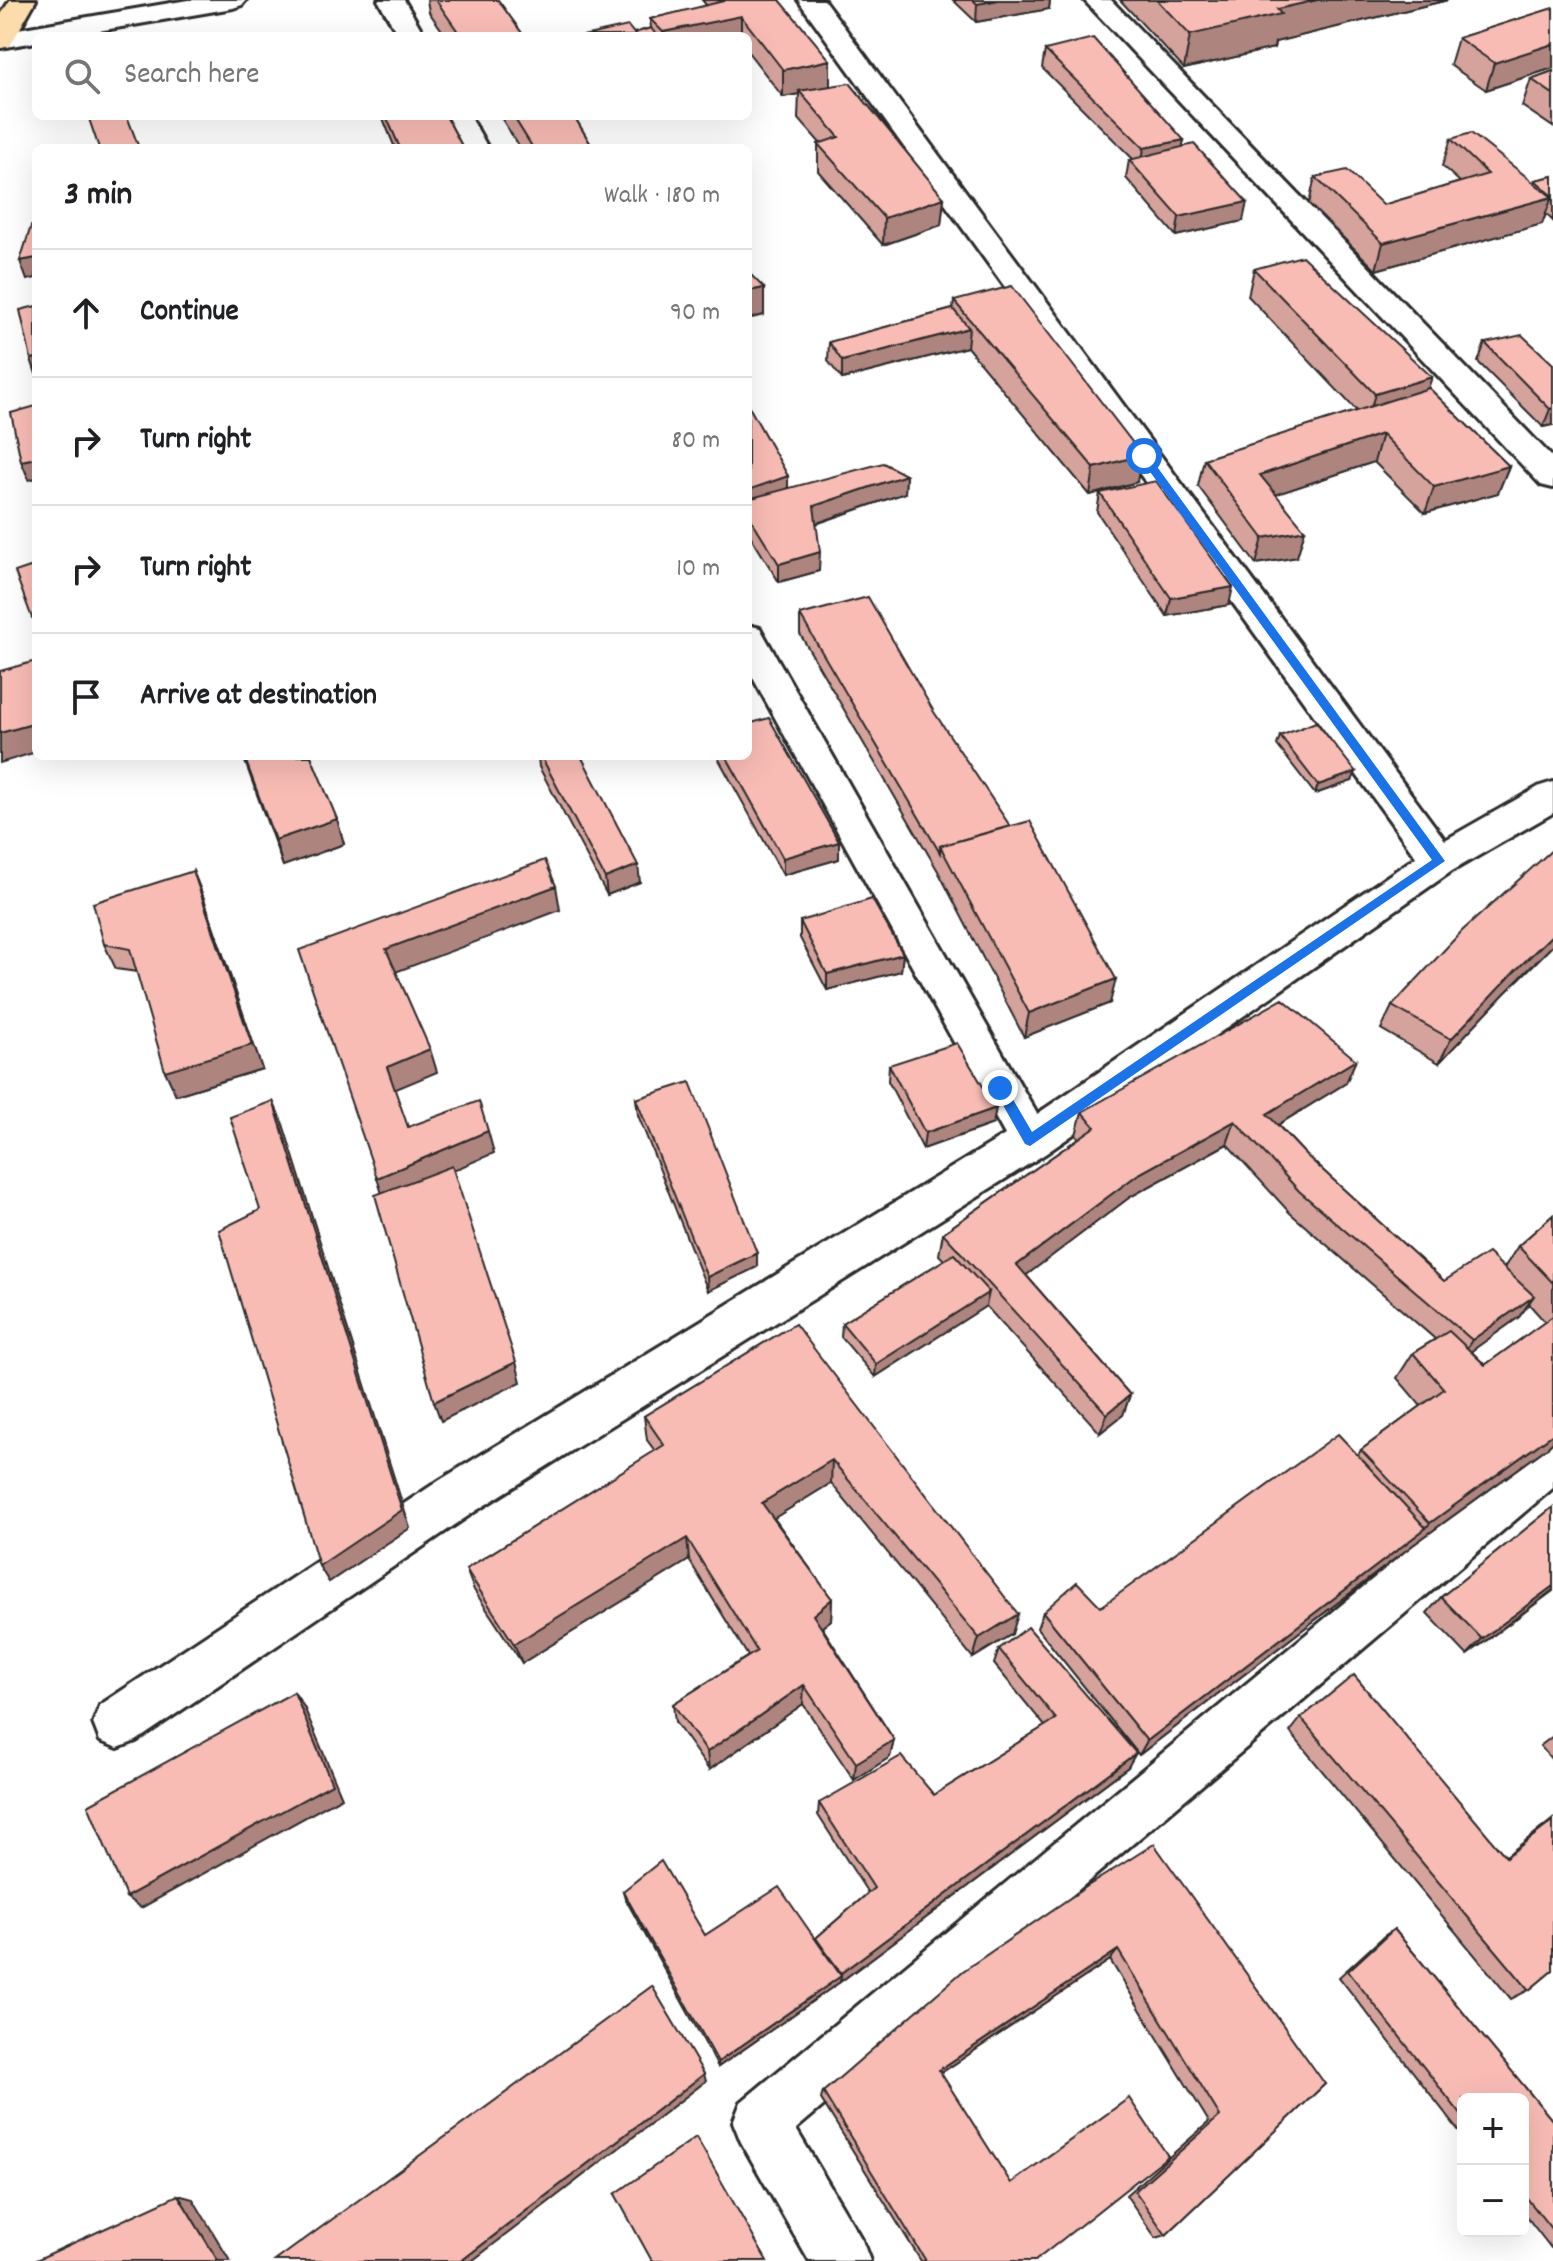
<!DOCTYPE html>
<meta charset="utf-8">
<style>
:root{--surface:#fff;--page:#f6f6f6;--text:#202124;--muted:#757577;--line:#e0e0e0}
body{margin:0;font-family:Dekko,sans-serif;background:var(--page);color:var(--text)}
.controls{position:absolute;right:24px;bottom:24px;display:grid;overflow:hidden;border-radius:12px;box-shadow:0 8px 32px #0002}
.controls button{width:72px;height:72px;display:grid;place-items:center;padding:0;border:0;border-bottom:2px solid var(--line);background:var(--surface);color:var(--text);font:40px sans-serif}
.stop{position:absolute;width:24px;height:24px;margin:-18px;border:6px solid #1a73e8;border-radius:50%;background:#fff}
.stop.end{background:#1a73e8;border-color:#fff;box-shadow:0 2px 8px #0008}
.list{margin:0;padding:0;list-style:none}
h2{display:flex;justify-content:space-between;align-items:center;height:104px;margin:0;padding:0 32px;font-size:34px}
h2 small{font-size:26px;font-weight:400;color:var(--muted)}
.list li{display:grid;grid-template-columns:52px 1fr auto;gap:24px;align-items:center;box-sizing:border-box;height:128px;padding:0 32px;border-top:2px solid var(--line)}
.list b{display:block;font-size:30px;white-space:nowrap}
.list em{font-size:26px;font-style:normal;color:var(--muted)}
.icon{flex:none;width:44px;height:44px;fill:none;stroke:currentColor;stroke-width:2;stroke-linecap:round;stroke-linejoin:round}
.map{position:relative;flex:none;width:1553px;height:2261px;overflow:hidden}
.search{position:absolute;background:var(--surface);box-shadow:0 8px 32px #0002;left:32px;top:32px;width:720px;height:88px;display:flex;align-items:center;gap:20px;box-sizing:border-box;padding:0 28px;border-radius:12px;color:var(--muted);font-size:30px}
.panel{position:absolute;background:var(--surface);box-shadow:0 8px 32px #0002;left:32px;top:144px;width:720px;height:616px;border-radius:12px}
.map>svg:first-child{display:block}
</style>
<div class="map">
<svg width="1553" height="2261" viewBox="0 0 1553 2261">
<rect width="100%" height="100%" fill="#fff"/>
<filter id="ink" filterUnits="userSpaceOnUse"><feTurbulence type="fractalNoise" baseFrequency=".0125" numOctaves="2"/><feDisplacementMap in="SourceGraphic" scale="16" xChannelSelector="R" yChannelSelector="G"/><feConvolveMatrix kernelMatrix="1 2 1 2 8 2 1 2 1" color-interpolation-filters="sRGB"/></filter>
<g filter="url(#ink)">
<g fill="none" stroke-linecap="round" stroke-linejoin="round">
<g stroke="#2b2b2b" stroke-width="6">
<g id="minor">
<polygon points="188,0 246,0 242,5 233,8 69,36 36,36 36,42 0,48 0,32"/>
<polygon points="378,0 404,0 425,36 399,36"/>
<polygon points="798,0 824,0 1445,840 1540,786 1553,782 1553,813 1452,871 1045,1154 474,1512 136,1741 118,1748 100,1741 93,1723 100,1705 440,1480 1005,1135 748,669 748,625 760,628 765,637 1037,1114 1416,857"/>
<polygon points="1084,0 1111,0 1553,458 1553,488 1541,485"/>
<polygon points="442,116 470,116 488,148 460,148"/>
<polygon points="1553,1437 1553,1488 796,2129 862,2240 870,2261 809,2261 741,2142 733,2122 741,2102 1536,1444"/>
</g>
</g>
<g stroke="#2b2b2b" stroke-width="6">
<polygon id="trunk" points="10,0 36,0 10,46 0,48 0,16"/>
</g>
<use href="#minor" fill="#fff" fill-rule="evenodd"/>
<use href="#trunk" fill="#fddcac" fill-rule="evenodd"/>
</g>
<g fill="#d5a29c" stroke="#2b2b2b" stroke-width="2" fill-rule="evenodd">
<polygon points="427,0 498,0 524,36 446,36 429,12"/>
<polygon points="702,0 780,0 830,86 944,198 941,225 883,245 818,171 818,144 820,143 798,118 799,94 783,97 748,52 748,36 583,36 634,33 651,28 650,19 707,6"/>
<polygon points="953,0 1050,0 1049,9 976,22"/>
<polygon points="1120,0 1448,0 1275,42 1274,48 1184,69"/>
<polygon points="1553,8 1553,68 1486,90 1450,65 1458,38"/>
<polygon points="1045,50 1184,140 1182,147 1243,221 1176,236 1126,178 1129,160 1133,159 1042,68"/>
<polygon points="1553,71 1553,127 1522,106 1531,79"/>
<polygon points="382,116 446,116 463,148 395,148"/>
<polygon points="500,116 574,116 593,148 520,148"/>
<polygon points="1451,139 1534,183 1535,180 1553,176 1553,221 1546,214 1542,224 1376,270 1309,204 1315,177 1383,205 1460,182 1442,166"/>
<polygon points="1254,269 1429,388 1509,466 1498,493 1425,513 1374,462 1276,494 1297,557 1256,564 1198,486 1204,459 1357,411 1248,296"/>
<polygon points="954,301 1137,482 1090,495 967,347 842,379 828,361 829,342 953,309"/>
<polygon points="1485,343 1553,364 1553,425 1543,427 1478,362"/>
<polygon points="748,405 788,488 906,475 905,493 816,524 819,571 779,582 748,532"/>
<polygon points="1100,493 1229,605 1167,616 1097,512"/>
<polygon points="800,615 1110,1003 1024,1037 938,871 800,634"/>
<polygon points="1280,736 1352,781 1315,794 1277,745"/>
<polygon points="243,756 311,756 344,844 283,866"/>
<polygon points="538,756 581,756 640,882 607,895 539,767"/>
<polygon points="717,756 748,756 839,842 839,859 783,875"/>
<polygon points="1553,849 1553,945 1503,995 1439,1063 1381,1029 1392,1006"/>
<polygon points="193,871 203,896 262,1069 176,1095 137,972 116,969 104,944"/>
<polygon points="800,921 903,954 901,971 827,990 800,938"/>
<polygon points="889,1065 993,1124 923,1149 888,1081"/>
<path d="M 1346,1083 L 1278,1125 L 1305,1154 L 1444,1281 L 1504,1268 L 1518,1246 L 1553,1215 L 1553,1442 L 1548,1447 L 1413,1545 L 1139,1755 L 1037,1628 L 1043,1612 L 1101,1607 L 1358,1455 L 1361,1450 L 1421,1406 L 1397,1378 L 1413,1353 L 1435,1339 L 1290,1213 L 1227,1144 L 1130,1197 L 1026,1275 L 1130,1395 L 1123,1415 L 1100,1433 L 986,1306 L 875,1377 L 841,1337 L 842,1323 L 944,1260 L 939,1255 L 943,1233 L 1079,1138 L 1076,1135 L 1082,1112 ZM 1529,1304 L 1545,1322 L 1485,1365 L 1471,1351 L 1519,1317 Z"/>
<polygon points="636,1099 757,1253 757,1267 708,1291 638,1115"/>
<polygon points="795,1324 1012,1634 973,1658 831,1483 774,1518 832,1599 831,1620 822,1627 894,1740 890,1757 854,1780 803,1704 709,1770 675,1722 673,1704 748,1656 689,1560 522,1663 474,1590 466,1569 655,1451 647,1440 644,1416"/>
<polygon points="1553,1507 1553,1591 1467,1655 1427,1613 1441,1597"/>
<polygon points="999,1649 1128,1767 840,1982 718,2067 625,1898 623,1891 705,1935 816,1940 816,1938 868,1893 818,1815 819,1803 934,1795 1045,1726 994,1664"/>
<polygon points="1301,1718 1506,1856 1553,1819 1553,1970 1529,1990 1511,1999 1290,1732"/>
<polygon points="1553,1736 1553,1761 1540,1746"/>
<polygon points="1086,1887 1325,2084 1166,2235 1156,2238 1126,2195 1209,2122 1110,1960 941,2073 1035,2261 921,2261 821,2099 823,2092"/>
<polygon points="1394,1929 1553,2121 1553,2248 1551,2248 1523,2212 1523,2099 1463,2099 1463,2136 1339,1977 1384,1936"/>
</g>
<g fill="#ae847f" stroke="#2b2b2b" stroke-width="2">
<polygon points="998,0 1050,0 1049,9 976,22 977,4"/>
<polygon points="1317,0 1448,0 1275,42 1274,48 1184,69 1190,35 1277,9"/>
<polygon points="741,16 741,36 663,36 663,32"/>
<polygon points="1553,44 1553,68 1486,90 1494,63"/>
<polygon points="830,60 830,87 799,91 799,94 783,97 783,70"/>
<polygon points="1184,140 1180,159 1141,167 1144,148"/>
<polygon points="1552,197 1542,224 1376,270 1383,243"/>
<polygon points="944,198 941,225 883,245 884,218"/>
<polygon points="1247,202 1243,221 1176,236 1179,217"/>
<polygon points="36,258 36,278 27,280 20,261"/>
<polygon points="764,288 764,315 748,319 748,291"/>
<polygon points="969,328 967,347 842,379 842,361"/>
<polygon points="36,358 36,374 31,359"/>
<polygon points="1432,377 1423,404 1367,421 1375,394"/>
<polygon points="1553,408 1553,425 1543,427 1550,409"/>
<polygon points="1382,434 1374,462 1253,502 1260,475"/>
<polygon points="1142,455 1137,482 1090,495 1094,468"/>
<polygon points="36,458 36,478 29,480 21,461"/>
<polygon points="1509,466 1498,493 1425,513 1434,487"/>
<polygon points="906,475 905,493 814,524 814,506"/>
<polygon points="788,476 788,503 748,514 748,490"/>
<polygon points="1305,530 1297,557 1256,564 1263,538"/>
<polygon points="820,552 819,571 779,582 779,564"/>
<polygon points="1233,587 1229,605 1167,616 1171,598"/>
<polygon points="36,723 36,752 0,763 0,733"/>
<polygon points="1356,772 1352,781 1315,794 1318,785"/>
<polygon points="337,819 344,844 283,866 275,840"/>
<polygon points="839,842 839,859 783,875 783,858"/>
<polygon points="638,865 640,882 607,895 605,878"/>
<polygon points="193,871 203,896 262,1069 176,1095 165,1071"/>
<polygon points="556,886 560,910 393,973 386,949"/>
<polygon points="1553,934 1553,945 1503,995 1439,1063 1451,1039 1515,971"/>
<polygon points="903,954 901,971 827,990 827,974"/>
<polygon points="1116,979 1110,1003 1024,1037 1029,1013"/>
<polygon points="430,1049 437,1072 394,1090 387,1067"/>
<polygon points="1356,1060 1346,1083 1258,1137 1267,1114"/>
<polygon points="273,1101 283,1124 410,1528 329,1582 319,1566"/>
<polygon points="996,1108 993,1124 923,1149 925,1133"/>
<polygon points="1235,1121 1227,1144 1130,1197 1012,1286 1017,1265 1137,1175"/>
<polygon points="488,1131 494,1153 384,1200 377,1178"/>
<polygon points="757,1253 757,1267 708,1291 707,1277"/>
<polygon points="989,1292 986,1306 875,1377 876,1364"/>
<polygon points="1534,1296 1519,1317 1459,1360 1472,1340"/>
<polygon points="516,1362 521,1382 441,1421 434,1402"/>
<polygon points="1130,1395 1123,1415 1100,1433 1107,1414"/>
<polygon points="1553,1434 1553,1442 1548,1447 1413,1545 1139,1755 1147,1741 1426,1528 1430,1523"/>
<polygon points="832,1460 831,1483 763,1525 762,1503"/>
<polygon points="687,1538 689,1560 522,1663 514,1644"/>
<polygon points="1553,1586 1553,1590 1467,1655 1482,1639"/>
<polygon points="832,1599 831,1620 812,1635 813,1615"/>
<polygon points="1018,1614 1012,1634 973,1658 979,1638"/>
<polygon points="804,1685 803,1704 709,1770 707,1752"/>
<polygon points="294,1692 304,1707 342,1797 141,1908 126,1897"/>
<polygon points="894,1740 890,1757 854,1780 856,1763"/>
<polygon points="1136,1753 1128,1767 840,1982 841,1973"/>
<polygon points="1118,1950 1110,1960 935,2077 939,2070"/>
<polygon points="841,1976 840,1982 718,2067 718,2062"/>
<polygon points="704,2074 706,2081 472,2261 461,2261"/>
<polygon points="178,2195 193,2199 230,2261 218,2261"/>
</g>
<g fill="#f8bcb5" stroke="#2b2b2b" stroke-width="2">
<polygon points="436,0 498,0 524,36 461,36"/>
<polygon points="723,0 780,0 830,60 783,70 741,16 663,32 650,19 724,1"/>
<polygon points="973,0 998,0 977,4"/>
<polygon points="1157,0 1317,0 1277,9 1281,14 1190,35"/>
<polygon points="1553,8 1553,44 1494,63 1458,38"/>
<polygon points="628,26 636,36 583,36"/>
<polygon points="651,28 657,36 636,36 634,33"/>
<polygon points="1093,38 1184,140 1144,148 1045,50"/>
<polygon points="1553,71 1553,94 1531,79"/>
<polygon points="850,83 944,198 884,218 818,144 839,137 799,91"/>
<polygon points="88,116 127,116 139,148 99,148"/>
<polygon points="386,116 446,116 463,148 400,148"/>
<polygon points="513,116 574,116 593,148 533,148"/>
<polygon points="1471,133 1552,197 1383,243 1315,177 1347,170 1383,205 1488,174 1451,139"/>
<polygon points="1194,144 1247,202 1179,217 1129,160"/>
<polygon points="1553,176 1553,196 1535,180"/>
<polygon points="36,212 36,225 33,225"/>
<polygon points="36,225 36,258 20,261 31,226"/>
<polygon points="1302,256 1432,377 1375,394 1254,269"/>
<polygon points="748,273 749,273 764,288 748,291"/>
<polygon points="1012,286 1142,455 1094,468 954,301"/>
<polygon points="36,306 36,358 31,359 20,310"/>
<polygon points="953,309 969,328 842,361 829,342"/>
<polygon points="1522,335 1553,364 1553,408 1550,409 1485,343"/>
<polygon points="1429,388 1509,466 1434,487 1382,434 1260,475 1305,530 1263,538 1204,459"/>
<polygon points="748,405 788,476 748,490"/>
<polygon points="36,406 36,458 21,461 11,413"/>
<polygon points="883,463 906,475 814,506 820,552 779,564 748,514 748,499"/>
<polygon points="1156,481 1233,587 1171,598 1100,493"/>
<polygon points="36,565 36,618 32,618 15,572"/>
<polygon points="868,597 934,712 1010,826 940,846 940,853 800,615"/>
<polygon points="36,661 36,723 0,733 0,671"/>
<polygon points="769,718 839,842 783,858 726,756 748,756 748,724"/>
<polygon points="1316,722 1356,772 1318,785 1280,736"/>
<polygon points="244,756 311,756 337,819 275,840"/>
<polygon points="541,756 581,756 638,865 605,878"/>
<polygon points="1030,821 1116,979 1029,1013 940,846"/>
<polygon points="1553,849 1553,934 1515,971 1451,1039 1392,1006 1462,931"/>
<polygon points="545,860 556,886 386,949 430,1049 387,1067 408,1127 479,1101 488,1131 377,1178 299,950"/>
<polygon points="193,871 252,1045 165,1071 130,949 104,944 93,903"/>
<polygon points="872,899 903,954 827,974 800,921"/>
<polygon points="1283,999 1356,1060 1267,1114 1305,1154 1444,1281 1488,1253 1534,1296 1472,1340 1299,1191 1235,1121 1137,1175 1017,1265 1130,1395 1107,1414 943,1233 1095,1127 1082,1112"/>
<polygon points="957,1043 996,1108 925,1133 889,1065"/>
<polygon points="690,1082 757,1253 707,1277 636,1099"/>
<polygon points="273,1101 402,1510 319,1566 219,1230 260,1210 230,1117"/>
<polygon points="452,1166 516,1362 434,1402 375,1195"/>
<polygon points="1553,1215 1553,1283 1518,1246"/>
<polygon points="954,1254 989,1292 876,1364 842,1323"/>
<polygon points="1553,1316 1553,1434 1430,1523 1361,1450 1444,1389 1413,1353 1449,1331 1485,1365"/>
<polygon points="795,1324 1018,1614 979,1638 832,1460 762,1503 832,1599 813,1615 894,1740 856,1763 804,1685 707,1752 673,1704 757,1651 687,1538 514,1644 466,1569 664,1445 644,1416"/>
<polygon points="1338,1434 1426,1528 1147,1741 1043,1612 1077,1582 1101,1607"/>
<polygon points="1553,1507 1553,1586 1482,1639 1441,1597"/>
<polygon points="1028,1627 1136,1753 841,1973 816,1938 874,1888 819,1803 901,1756 934,1795 1056,1719 999,1649"/>
<polygon points="1354,1675 1506,1857 1553,1821 1553,1970 1529,1990 1301,1718"/>
<polygon points="294,1692 332,1784 126,1897 88,1805"/>
<polygon points="1154,1844 1325,2084 1166,2235 1135,2191 1220,2116 1118,1950 939,2070 1011,2183 1129,2098 1168,2156 1035,2261 926,2261 823,2092 963,1971 1086,1887"/>
<polygon points="661,1861 705,1935 779,1887 841,1976 718,2062 623,1891"/>
<polygon points="1394,1929 1553,2121 1553,2231 1523,2193 1523,2099 1463,2099 1463,2117 1348,1971"/>
<polygon points="652,1986 704,2074 461,2261 275,2261"/>
<polygon points="696,2137 767,2261 652,2261 615,2194"/>
<polygon points="178,2195 218,2261 34,2261"/>
</g>
</g>
<polygon fill="#1a73e8" points="1140,453 1147,453 1445,861 1030,1146 1025,1144 995,1091 995,1084 1004,1084 1032,1132 1432,860 1140,458"/>
</svg>
<div class="controls">
<button>+</button>
<button>−</button>
</div>
<div class="stop" style="left:1144px;top:456px"></div>
<div class="stop end" style="left:1000px;top:1088px"></div>
<div class="search"><svg class="icon" aria-label="search" viewBox="0 0 24 24"><circle cx="10" cy="10" r="6"/><path d="M15 15l6 6"/></svg>Search here</div>
<section class="panel">
<h2>3 min<small>Walk · 180 m</small></h2>
<ul class="list">
<li><svg class="icon" aria-label="ahead" viewBox="0 0 24 24"><path d="M12 20V5M6 11l6-6 6 6"/></svg><div><b>Continue</b></div><em>90 m</em></li>
<li><svg class="icon" aria-label="right" viewBox="0 0 24 24"><path d="M7 20v-9h11M14 6l5 5-5 5"/></svg><div><b>Turn right</b></div><em>80 m</em></li>
<li><svg class="icon" aria-label="right" viewBox="0 0 24 24"><path d="M7 20v-9h11M14 6l5 5-5 5"/></svg><div><b>Turn right</b></div><em>10 m</em></li>
<li><svg class="icon" aria-label="arrive" viewBox="0 0 24 24"><path d="M6 21V4h12l-3 4 3 4H6"/></svg><div><b>Arrive at destination</b></div></li>
</ul>
</section>
</div>
